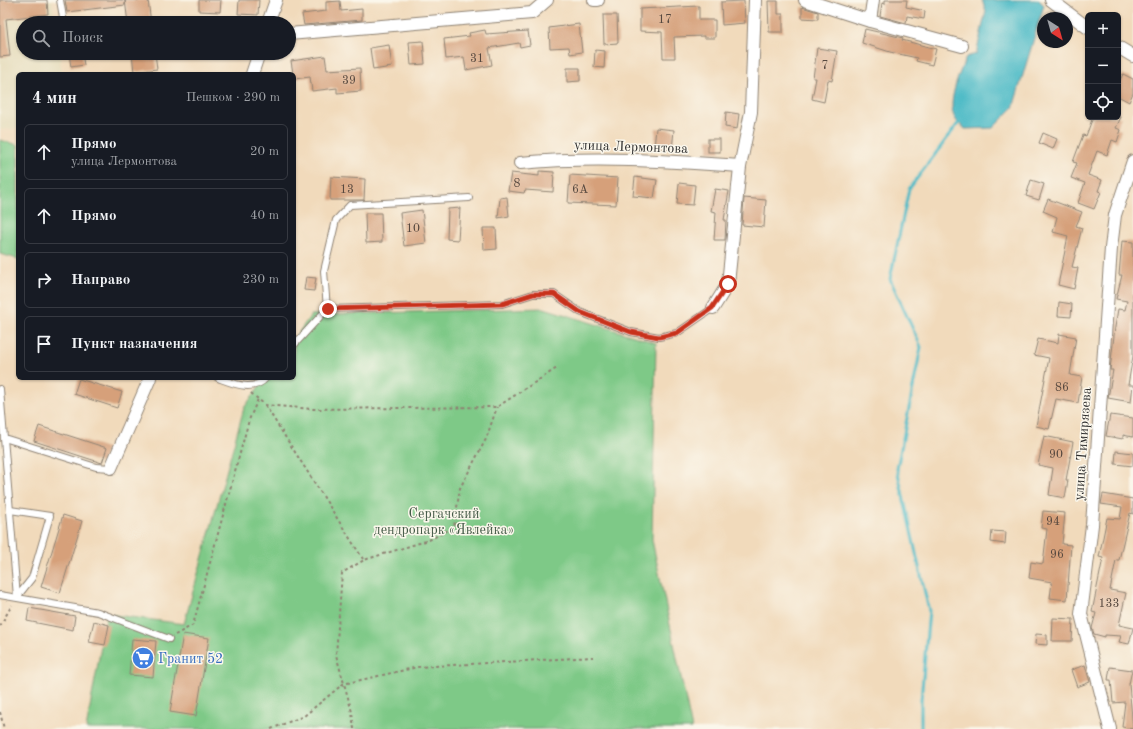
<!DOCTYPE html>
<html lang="ru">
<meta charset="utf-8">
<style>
:root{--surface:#171b24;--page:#20242c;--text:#f1f3f6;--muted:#9ea1a6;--line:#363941}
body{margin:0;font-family:"Old Standard TT",serif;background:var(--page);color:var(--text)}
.controls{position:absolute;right:12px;top:12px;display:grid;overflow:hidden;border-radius:6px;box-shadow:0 1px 3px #0004}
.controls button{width:36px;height:36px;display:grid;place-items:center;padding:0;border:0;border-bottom:1px solid var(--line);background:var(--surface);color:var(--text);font:20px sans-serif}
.compass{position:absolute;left:1037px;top:12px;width:36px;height:36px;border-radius:50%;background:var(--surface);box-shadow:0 1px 3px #0004;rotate:143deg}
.stop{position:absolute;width:12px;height:12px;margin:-9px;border:3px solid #c8321e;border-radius:50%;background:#fff}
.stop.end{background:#c8321e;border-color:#fff;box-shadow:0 1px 4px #0008}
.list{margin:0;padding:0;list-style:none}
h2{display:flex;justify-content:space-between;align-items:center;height:52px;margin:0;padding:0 16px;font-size:17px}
h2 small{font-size:13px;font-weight:400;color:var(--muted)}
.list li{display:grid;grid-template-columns:26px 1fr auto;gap:12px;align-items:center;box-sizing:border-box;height:56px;margin:0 8px 8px;padding:0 8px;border:1px solid var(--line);border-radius:6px}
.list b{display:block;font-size:15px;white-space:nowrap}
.list p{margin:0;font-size:13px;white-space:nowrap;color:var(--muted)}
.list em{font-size:13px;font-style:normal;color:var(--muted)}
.icon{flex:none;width:22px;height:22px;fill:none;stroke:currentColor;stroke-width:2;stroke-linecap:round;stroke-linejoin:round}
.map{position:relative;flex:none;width:1133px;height:729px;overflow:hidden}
.search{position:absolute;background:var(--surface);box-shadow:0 1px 3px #0004;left:16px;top:16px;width:280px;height:44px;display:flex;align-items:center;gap:10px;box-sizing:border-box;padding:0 14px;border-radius:22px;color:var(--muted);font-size:15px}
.panel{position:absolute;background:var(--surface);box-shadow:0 1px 3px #0004;left:16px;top:72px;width:280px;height:308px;border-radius:6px}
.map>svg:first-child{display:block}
</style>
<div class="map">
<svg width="1133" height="729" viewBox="0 0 1133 729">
<rect width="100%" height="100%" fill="#fbf7ec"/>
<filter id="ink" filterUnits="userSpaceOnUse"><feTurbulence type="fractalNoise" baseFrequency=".025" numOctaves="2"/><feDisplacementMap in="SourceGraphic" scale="8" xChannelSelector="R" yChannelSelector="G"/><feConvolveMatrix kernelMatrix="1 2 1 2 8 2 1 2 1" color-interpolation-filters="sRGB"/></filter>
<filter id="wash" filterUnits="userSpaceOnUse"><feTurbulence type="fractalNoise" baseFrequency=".012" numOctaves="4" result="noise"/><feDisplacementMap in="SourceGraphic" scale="16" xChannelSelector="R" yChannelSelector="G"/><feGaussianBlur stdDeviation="0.9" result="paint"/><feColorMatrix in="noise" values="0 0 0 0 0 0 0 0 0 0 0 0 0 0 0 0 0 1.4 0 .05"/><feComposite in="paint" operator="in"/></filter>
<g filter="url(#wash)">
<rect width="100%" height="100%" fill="#f1dabb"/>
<polygon fill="#e5dbba" points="0,0 52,0 55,23 23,23 23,53 59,53 62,74 18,74 18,128 0,130"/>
<g fill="#7ec987" stroke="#547a59">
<polygon points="0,140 18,145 18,259 0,254"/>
<polygon points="544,308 656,343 652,540 692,729 86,729 107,614 184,624 244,408 265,378 294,378 294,339 311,315"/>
</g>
<path fill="#4cbac6" stroke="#3c7278" d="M 982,0 L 1039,0 L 1044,5 L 1013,108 L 993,128 L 965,129 C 962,126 958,123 956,120 C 945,105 960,72 966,57 L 976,54 L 986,11 Z"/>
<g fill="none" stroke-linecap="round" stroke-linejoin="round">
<polyline stroke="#4cbac6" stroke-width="3" points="921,729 921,700 929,611 897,469 921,347 890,279 909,189 960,121"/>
</g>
<g id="blocks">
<g fill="#d6a07a">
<polygon points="0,0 47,0 48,14 6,19 10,56 0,57"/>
<polygon points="65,0 125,0 125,5 67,12"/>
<polygon points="125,0 148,0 151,23 128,23"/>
<polygon points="199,0 221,0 220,12 199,11"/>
<polygon points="239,0 259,0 258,15 238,14"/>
<polygon points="885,0 907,0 906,7 925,11 924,19 907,16 906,23 880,16 882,3 885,4"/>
<polygon points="340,1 341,11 362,9 362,20 304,25 302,14 326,11 326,2"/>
<polygon points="744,1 745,23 722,25 721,2"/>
<polygon points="768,1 778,1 778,14 783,14 783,32 769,32"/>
<polygon points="699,6 699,20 715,20 715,38 704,38 704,36 674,37 675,58 663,58 662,32 640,31 640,9"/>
<polygon points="802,7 818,12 818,19 802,18"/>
<polygon points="603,15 617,15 618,43 604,44"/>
<polygon points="579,24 582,52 570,54 569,47 550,48 549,28"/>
<polygon points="865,29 903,38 902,40 936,49 932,65 916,61 917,58 890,52 862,43"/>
<polygon points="485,30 486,34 528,31 530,45 520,47 519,43 489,48 492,65 466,70 464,57 446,59 444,39 470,36 469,33"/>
<polygon points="423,41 425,64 411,65 409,42"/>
<polygon points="389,45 392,67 373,70 370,48"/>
<polygon points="817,48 837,51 832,81 828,80 824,102 812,99 816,78 813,78"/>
<polygon points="595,50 605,51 604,68 594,67"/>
<polygon points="69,53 82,53 84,65 71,67"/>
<polygon points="132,53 155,53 157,69 134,72"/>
<polygon points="325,56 327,70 360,68 361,91 337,93 337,88 312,91 310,77 294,79 291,61"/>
<polygon points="567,68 580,68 580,81 567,82"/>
<polygon points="1123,74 1133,79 1133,93 1129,102 1118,96 1118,84"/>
<polygon points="726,112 739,114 737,129 725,127"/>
<polygon points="1093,117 1121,117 1116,128 1121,130 1117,142 1112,140 1107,155 1097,151 1088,175 1102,180 1098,191 1101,192 1094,209 1078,203 1085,183 1071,178 1077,163 1073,162 1083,135 1086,136"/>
<polygon points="656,128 674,130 672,150 654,148"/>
<polygon points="1043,133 1057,139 1053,149 1039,143"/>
<rect x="708" y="139" width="12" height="13"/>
<polygon points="539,171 554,172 553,192 525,190 524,193 508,191 511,173 539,176"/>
<polygon points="570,175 618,178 616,205 568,203"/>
<polygon points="331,177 365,179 364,200 330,200"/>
<polygon points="635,177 657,180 654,198 633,196"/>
<polygon points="1031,180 1044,184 1039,200 1026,196"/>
<polygon points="679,183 695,185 693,205 677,204"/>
<polygon points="715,189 729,191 724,220 726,220 725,240 714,240 716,212 711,211"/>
<polygon points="507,197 509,216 498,218 500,198"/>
<polygon points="744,198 766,200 764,227 742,225"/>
<polygon points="1048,199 1082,212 1076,226 1082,228 1072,267 1078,268 1074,289 1058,285 1068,236 1053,232 1057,217 1043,211"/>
<polygon points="460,208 458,240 447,239 448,209"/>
<polygon points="422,210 426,243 404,246 400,213"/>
<polygon points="365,213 381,213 382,242 366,243"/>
<polygon points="483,228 496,228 497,249 484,250"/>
<polygon points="1122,241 1133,242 1133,356 1128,385 1133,385 1131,402 1108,398 1113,370 1110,370 1115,327 1118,309 1125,310 1127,301 1116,299 1122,275 1119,275"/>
<polygon points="306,277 316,278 314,291 304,290"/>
<polygon points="1059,302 1072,304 1071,317 1058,316"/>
<polygon points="1059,334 1076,337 1070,375 1082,377 1078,403 1056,399 1049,429 1036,426 1049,358 1034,355 1038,339 1058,343"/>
<polygon points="79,379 122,392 117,408 74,394"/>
<polygon points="1110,415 1133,418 1133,437 1123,435 1123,439 1106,436"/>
<polygon points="39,426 107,448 102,463 34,441"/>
<polygon points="1044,436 1073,442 1066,480 1068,480 1065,498 1049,495 1053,468 1038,465"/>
<polygon points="1116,451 1133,453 1133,466 1115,464"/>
<polygon points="1103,494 1133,499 1133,514 1130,513 1119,560 1116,560 1110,590 1126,593 1119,625 1133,628 1129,644 1119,642 1121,636 1105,635 1105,637 1094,634 1092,628 1096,613 1092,612 1103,558 1099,557 1107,518 1120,519 1122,507 1101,504"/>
<polygon points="1043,511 1065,513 1062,544 1071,545 1067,600 1050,598 1052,582 1029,578 1031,562 1043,564 1047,529 1041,528"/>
<polygon points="63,515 82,521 60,593 41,587"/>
<polygon points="992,531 1006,532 1005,544 991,542"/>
<polygon points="29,608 75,616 73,630 27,621"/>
<polygon points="1053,618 1073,619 1072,641 1052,641"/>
<polygon points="94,621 109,625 105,645 89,642"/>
<polygon points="183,634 209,638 196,716 170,712"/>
<polygon points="1036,634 1047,635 1047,645 1035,644"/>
<polygon points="132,639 156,641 153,677 129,675"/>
<polygon points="1085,665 1090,682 1077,687 1071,670"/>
<polygon points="1110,667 1132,670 1129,684 1133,729 1122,727 1125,702 1113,703 1111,680 1108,680"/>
</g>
</g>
</g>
<g filter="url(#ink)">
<use href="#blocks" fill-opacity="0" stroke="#8e8273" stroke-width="1"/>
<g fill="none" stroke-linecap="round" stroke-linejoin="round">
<g stroke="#8e8273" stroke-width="8">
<g id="service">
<polyline points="60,0 64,23"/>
<polyline points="104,23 115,21"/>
<polyline points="327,309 324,271 336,220 350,205 469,198"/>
<polyline points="294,345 327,309 502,304 533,294 554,294 580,312 631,332 659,337 677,333 713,308"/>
<path d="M 218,378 C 232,383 253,393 266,378"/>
<polyline points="0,389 17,597"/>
<polyline points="4,438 96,467 111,468"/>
<polyline points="10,510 50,516 32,578 17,597"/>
<polyline points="0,595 98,612 169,639"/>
</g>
</g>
<g stroke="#8e8273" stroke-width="14">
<g id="minor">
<polyline points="594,0 598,0"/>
<polyline points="805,0 870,21 962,46"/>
<polyline points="1051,0 1088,28"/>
<polyline points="870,21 873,0"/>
<polyline points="268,23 276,0"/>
<polyline points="289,34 532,13 547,0"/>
<polyline points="1118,47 1133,56"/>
<polyline points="252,74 259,53"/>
<path d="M 520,163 C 594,156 667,161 740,166"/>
<polyline points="713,308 728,284 740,167 751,112 755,0"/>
<polyline points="111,468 150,378"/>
<polyline points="1110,729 1081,614 1092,525 1111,248 1115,215 1133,161"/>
</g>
</g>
<g stroke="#8e8273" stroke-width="2" stroke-dasharray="3 3" stroke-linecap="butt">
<polyline points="251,393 265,405 311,409 497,407 557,368"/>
<polyline points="265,405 363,559"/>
<polyline points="0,626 12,605"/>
<polyline points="175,635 193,625 249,420 258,399"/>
<polyline points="0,712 4,729"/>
<polyline points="271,729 304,716 343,684 418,667 593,657"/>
<polyline points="354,729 352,712 336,655 342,573 364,560 429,540 454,527 460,488 486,439 497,407"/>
</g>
<use href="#service" stroke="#fff" stroke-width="6"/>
<use href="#minor" stroke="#fff" stroke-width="12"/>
</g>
</g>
<g fill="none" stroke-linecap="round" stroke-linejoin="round" filter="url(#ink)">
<polyline stroke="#c8321e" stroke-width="5" points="328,309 502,304 533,294 554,294 580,312 631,332 659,337 677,333 712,308 728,284"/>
</g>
<defs>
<g id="supermarket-disc" transform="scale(1.15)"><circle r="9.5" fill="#3f7fe0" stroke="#fbf7ec"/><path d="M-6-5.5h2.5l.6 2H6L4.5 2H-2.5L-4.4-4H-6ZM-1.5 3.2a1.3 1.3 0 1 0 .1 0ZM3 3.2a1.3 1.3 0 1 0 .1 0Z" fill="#fff"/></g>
</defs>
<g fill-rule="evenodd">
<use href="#supermarket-disc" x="143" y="658"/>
</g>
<g text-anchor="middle" stroke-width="3" stroke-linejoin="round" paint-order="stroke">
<g font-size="12" fill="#56483f">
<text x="665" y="23">17</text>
<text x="477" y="62">31</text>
<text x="825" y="69">7</text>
<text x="349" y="84">39</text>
<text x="517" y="187">8</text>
<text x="347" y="193">13</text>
<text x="580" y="193">6А</text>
<text x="413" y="232">10</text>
<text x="1062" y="391">86</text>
<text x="1056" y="458">90</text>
<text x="1053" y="525">94</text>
<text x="1057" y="558">96</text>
<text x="1109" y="607">133</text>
</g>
<g font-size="14" fill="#2b2b2b" stroke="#fbf7ec">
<text transform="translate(631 146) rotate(2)" y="5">улица Лермонтова</text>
<text transform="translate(1082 444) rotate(-86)" y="5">улица Тимирязева</text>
</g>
<g font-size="14" fill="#445a47" stroke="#fbf7ec">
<text x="444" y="518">Сергачский<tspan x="444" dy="16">дендропарк «Явлейка»</tspan></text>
</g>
<g font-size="14" fill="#366cbe" stroke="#fbf7ec" text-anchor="start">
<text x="158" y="663">Гранит 52</text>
</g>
</g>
</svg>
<div class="controls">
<button>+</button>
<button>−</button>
<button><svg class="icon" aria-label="locate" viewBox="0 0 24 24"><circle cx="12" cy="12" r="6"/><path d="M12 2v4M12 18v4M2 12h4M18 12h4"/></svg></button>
</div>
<svg class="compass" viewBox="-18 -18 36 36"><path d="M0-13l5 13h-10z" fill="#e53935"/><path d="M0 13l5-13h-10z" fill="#9ea1a6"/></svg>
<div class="stop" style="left:728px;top:284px"></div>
<div class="stop end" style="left:328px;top:309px"></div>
<div class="search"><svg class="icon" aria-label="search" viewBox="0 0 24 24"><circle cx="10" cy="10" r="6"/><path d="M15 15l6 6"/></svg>Поиск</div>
<section class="panel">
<h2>4 мин<small>Пешком · 290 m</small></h2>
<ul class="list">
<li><svg class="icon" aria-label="ahead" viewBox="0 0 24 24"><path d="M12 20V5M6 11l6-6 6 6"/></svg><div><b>Прямо</b><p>улица Лермонтова</p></div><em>20 m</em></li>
<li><svg class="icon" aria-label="ahead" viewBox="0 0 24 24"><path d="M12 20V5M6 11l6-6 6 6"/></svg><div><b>Прямо</b></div><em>40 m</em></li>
<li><svg class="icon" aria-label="right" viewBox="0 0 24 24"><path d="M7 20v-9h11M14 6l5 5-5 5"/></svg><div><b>Направо</b></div><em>230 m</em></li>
<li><svg class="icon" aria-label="arrive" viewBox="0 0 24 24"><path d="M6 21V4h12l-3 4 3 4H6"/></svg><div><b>Пункт назначения</b></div></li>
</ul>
</section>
</div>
